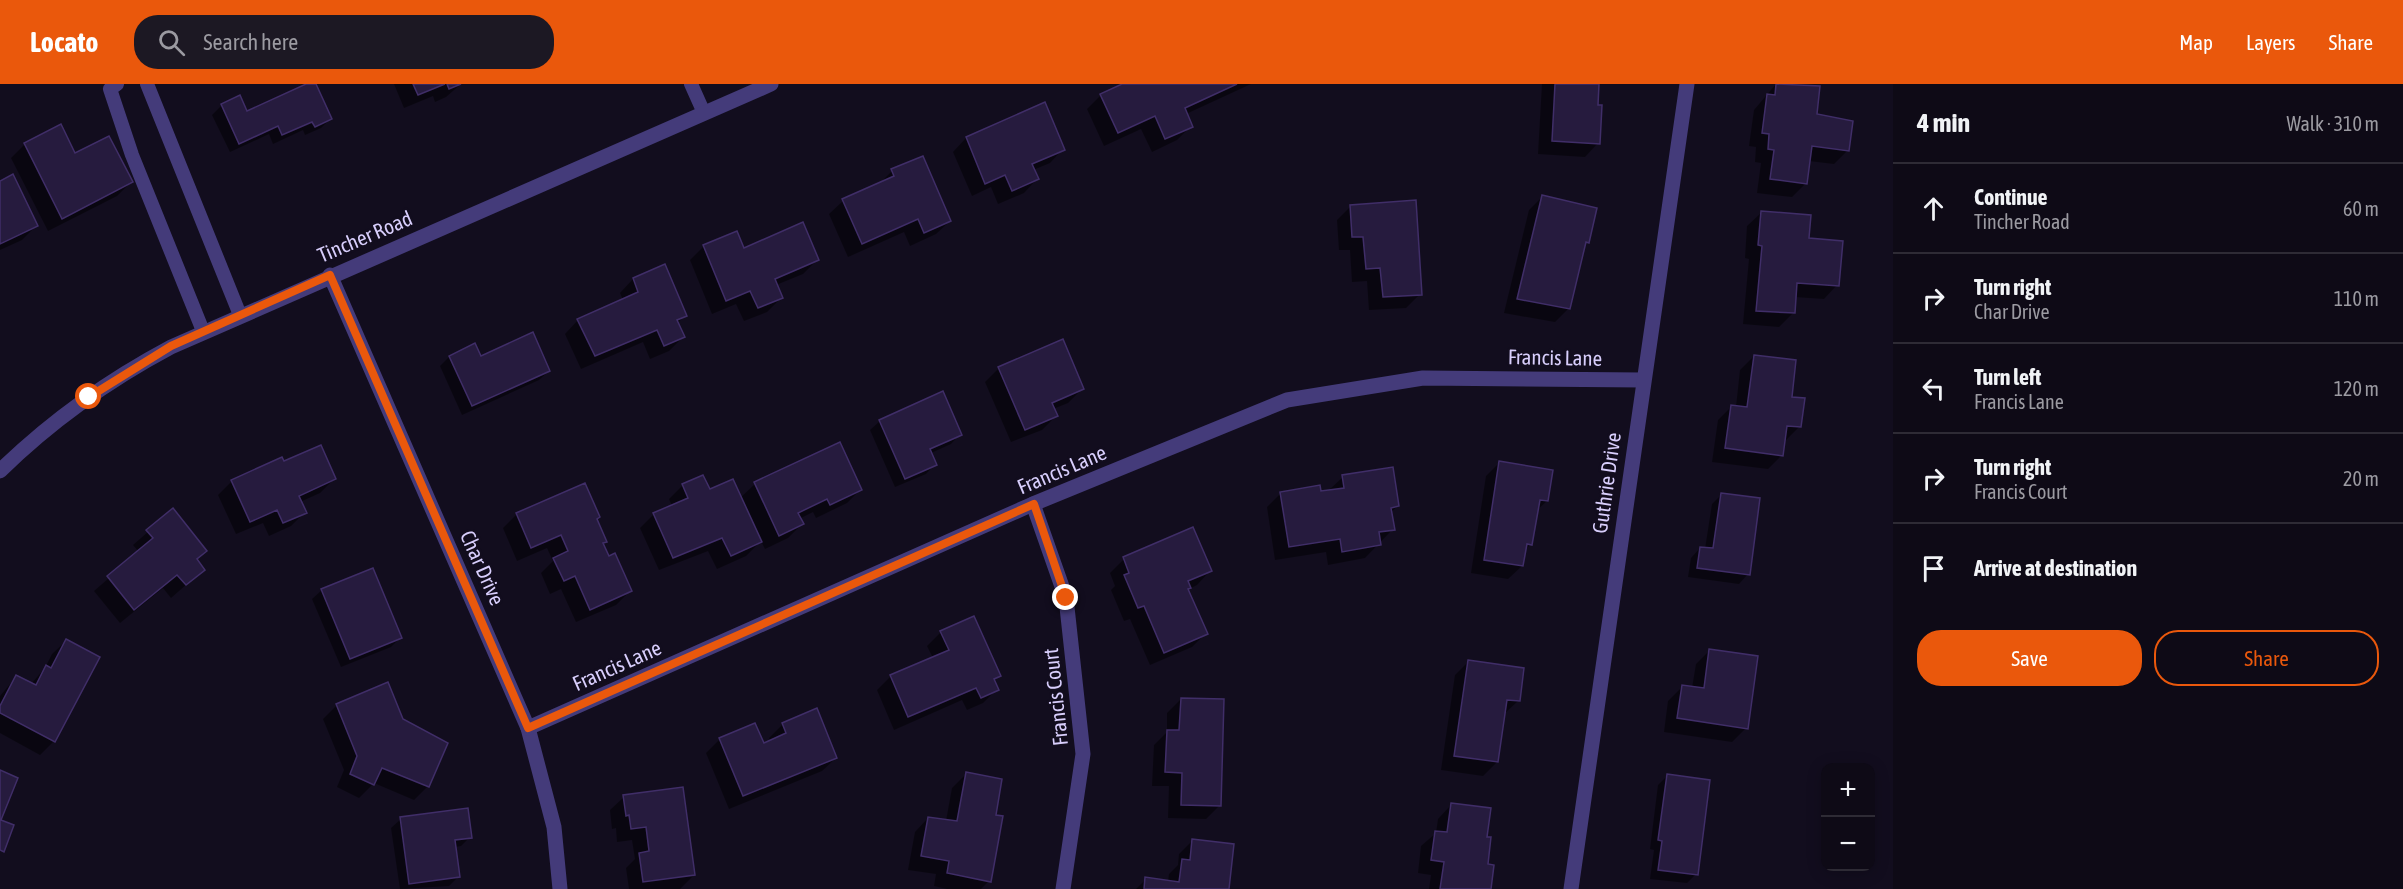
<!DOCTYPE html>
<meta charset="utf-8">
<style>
:root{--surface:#0e0a16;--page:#1c1823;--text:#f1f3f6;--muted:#9b9aa1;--line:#2e2b35;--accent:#ea580c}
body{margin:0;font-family:"Asap Condensed",sans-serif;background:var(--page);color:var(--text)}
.controls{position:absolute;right:18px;bottom:18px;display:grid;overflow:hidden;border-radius:12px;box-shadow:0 3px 15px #0003}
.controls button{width:54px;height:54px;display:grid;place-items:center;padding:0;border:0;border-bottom:2px solid var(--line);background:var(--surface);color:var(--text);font:30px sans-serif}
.stop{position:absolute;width:18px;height:18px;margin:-14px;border:4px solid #ea580c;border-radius:50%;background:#fff}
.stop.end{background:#ea580c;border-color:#fff;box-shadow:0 2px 6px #0008}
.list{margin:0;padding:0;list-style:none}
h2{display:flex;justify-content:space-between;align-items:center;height:78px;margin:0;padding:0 24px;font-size:26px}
h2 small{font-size:20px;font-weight:400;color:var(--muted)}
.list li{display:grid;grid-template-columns:39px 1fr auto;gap:18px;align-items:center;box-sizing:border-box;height:90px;padding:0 24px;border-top:2px solid var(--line)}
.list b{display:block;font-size:22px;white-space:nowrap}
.list p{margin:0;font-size:20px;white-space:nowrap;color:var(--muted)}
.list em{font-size:20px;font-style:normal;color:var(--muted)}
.actions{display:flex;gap:12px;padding:18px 24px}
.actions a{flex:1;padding:14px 0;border:2px solid var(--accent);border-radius:24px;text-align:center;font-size:21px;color:var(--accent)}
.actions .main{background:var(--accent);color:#fff}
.icon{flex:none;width:33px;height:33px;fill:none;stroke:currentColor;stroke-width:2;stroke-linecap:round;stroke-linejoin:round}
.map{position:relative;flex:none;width:1893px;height:805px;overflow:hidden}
header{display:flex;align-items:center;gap:36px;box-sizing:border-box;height:84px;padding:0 30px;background:var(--accent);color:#fff}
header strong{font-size:28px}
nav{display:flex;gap:33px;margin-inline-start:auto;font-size:21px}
.search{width:420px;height:54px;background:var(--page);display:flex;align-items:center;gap:15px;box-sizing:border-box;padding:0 21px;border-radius:24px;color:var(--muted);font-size:22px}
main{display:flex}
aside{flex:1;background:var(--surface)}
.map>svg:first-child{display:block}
</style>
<header>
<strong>Locato</strong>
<div class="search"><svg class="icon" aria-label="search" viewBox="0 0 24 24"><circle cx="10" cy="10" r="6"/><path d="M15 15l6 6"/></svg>Search here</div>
<nav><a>Map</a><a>Layers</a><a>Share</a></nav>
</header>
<main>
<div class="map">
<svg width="1893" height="805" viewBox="0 0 1893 805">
<rect width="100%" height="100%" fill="#120d1e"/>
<g fill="#0007">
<polygon points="310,0 314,0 330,35 321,44 305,51 303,46 273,60 269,50 230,68 212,31 222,21 240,13 246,29"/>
<polygon points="394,0 461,0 446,13 435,18 433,12 404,24"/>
<polygon points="1125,0 1251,0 1186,30 1191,42 1177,56 1152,68 1141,45 1104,62 1087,25 1101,11"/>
<polygon points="1542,0 1597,0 1598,59 1585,73 1538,70"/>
<polygon points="1776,0 1819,4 1815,32 1848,66 1834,80 1809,77 1806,99 1792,113 1757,109 1761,79 1755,78 1756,63 1749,62 1754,26"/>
<polygon points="1044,20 1063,65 1050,79 1033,86 1037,95 1024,109 998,120 991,103 972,112 953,68 966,54"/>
<polygon points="60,42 74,71 131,98 117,112 48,147 11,74 25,60"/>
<polygon points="892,87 950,137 936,150 910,162 904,148 848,173 829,130 843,117 878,101"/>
<polygon points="0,99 36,142 22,156 0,166"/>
<polygon points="1543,112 1588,158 1583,163 1569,224 1555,238 1504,229 1529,126"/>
<polygon points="1351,122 1420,210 1406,224 1369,226 1367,197 1352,198 1350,166 1339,166 1337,136"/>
<polygon points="1761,129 1807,156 1837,201 1824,215 1795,213 1793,229 1779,243 1743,240 1749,175 1745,174 1747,142"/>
<polygon points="736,149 743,165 817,176 803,190 776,201 781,214 767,228 744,237 736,220 712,230 690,176 704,162"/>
<polygon points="664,182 685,231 677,240 683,253 669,267 650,275 643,258 581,285 565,250 578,236 623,216 620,209 633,195"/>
<polygon points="1754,272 1790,314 1799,343 1786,356 1783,356 1781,372 1768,385 1712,378 1718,336 1731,323 1736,323 1740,286"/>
<polygon points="449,273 481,274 549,287 539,296 462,331 440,282"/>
<polygon points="999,284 1082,305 1068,319 1053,325 1056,332 1042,346 1011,358 985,298"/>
<polygon points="880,337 960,350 951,360 931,369 935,380 926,390 895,403 870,346"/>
<polygon points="1500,378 1547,417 1536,427 1531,460 1524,467 1522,482 1508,495 1471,489 1486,392"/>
<polygon points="283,379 334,395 320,409 300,418 305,428 291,442 269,452 263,439 236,450 218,411 232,397"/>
<polygon points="1343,393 1398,422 1390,429 1393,445 1365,474 1328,481 1326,468 1275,476 1267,423 1281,409 1320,409 1329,406"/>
<polygon points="755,400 861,405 847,419 816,434 813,428 799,435 802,440 788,454 765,465 761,457 746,472 717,485 708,467 659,486 640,444 654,430 672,422 669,415 683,401 740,414"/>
<polygon points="584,401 605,458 602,460 608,474 630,507 616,521 576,538 561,505 550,510 541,489 553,477 547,464 517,477 503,444 516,431"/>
<polygon points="1721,411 1748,490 1739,500 1688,493 1691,474 1700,464 1705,465 1712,420"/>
<polygon points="173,426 196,476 203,486 171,514 163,504 120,539 94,507 139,468 133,461"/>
<polygon points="1124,475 1210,487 1197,501 1187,506 1206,549 1192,563 1150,581 1130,535 1124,537 1111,506 1115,502 1110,489"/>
<polygon points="322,506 400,554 391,563 341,583 312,515"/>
<polygon points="941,548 999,591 993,597 997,605 983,619 967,626 962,616 894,646 877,606 891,592 933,574 927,562"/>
<polygon points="66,557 54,657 40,671 0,649 0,612 16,593 31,600 45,584 52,570"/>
<polygon points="1710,566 1746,644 1732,658 1664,648 1668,617 1682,603 1692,604 1696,580"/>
<polygon points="1468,578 1518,617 1504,630 1497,678 1483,692 1441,686 1455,591"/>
<polygon points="1181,615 1220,721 1206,735 1168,734 1169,702 1152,702 1154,661 1167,648 1167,629"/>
<polygon points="337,621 401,636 428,702 414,716 374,699 359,714 337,703 344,686 323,635"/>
<polygon points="817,626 836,674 822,687 729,725 706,669 720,655 763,661 770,658 769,654 783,640"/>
<polygon points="966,690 994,732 989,797 981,805 947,805 934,802 936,790 908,786 915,748 928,734 946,737 952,704"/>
<polygon points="1668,691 1696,790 1687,799 1650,795 1654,766 1650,765 1658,701"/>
<polygon points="624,713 694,791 680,805 629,805 626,784 635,775 632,756 617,758 616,744 612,745 610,726"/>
<polygon points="1451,721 1486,754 1489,805 1429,805 1431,791 1418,789 1421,762 1436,749 1438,735"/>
<polygon points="401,735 470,753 461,762 455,763 459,792 449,802 400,805 391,744"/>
<polygon points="1193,756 1227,805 1136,805 1146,795 1168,798 1169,790 1178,781 1179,770"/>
</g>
<g fill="#261b3e" stroke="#402e68" stroke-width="1.5">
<polygon points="306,0 316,0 332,35 315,43 312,38 282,51 278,42 239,60 221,20 240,11 247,27"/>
<polygon points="413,0 445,0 418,11"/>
<polygon points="447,0 461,0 449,5"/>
<polygon points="1122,0 1237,0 1185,24 1193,43 1165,55 1155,32 1118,49 1100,10"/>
<polygon points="1555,0 1599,0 1598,21 1602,21 1600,60 1552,57"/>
<polygon points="1776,0 1820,2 1817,30 1853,37 1849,67 1812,62 1807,100 1770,95 1774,66 1768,65 1769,50 1762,49 1767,10 1775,11"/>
<polygon points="1045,18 1065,66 1032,80 1039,95 1012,107 1005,91 985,100 966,53"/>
<polygon points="61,40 75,69 109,52 133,98 62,135 24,59"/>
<polygon points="923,72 951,137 924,149 918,135 862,160 842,115 894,92 891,85"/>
<polygon points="13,90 38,142 0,160 0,97"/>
<polygon points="1542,111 1597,124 1589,159 1586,158 1570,225 1517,215"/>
<polygon points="1416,116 1422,211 1383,213 1380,184 1366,185 1363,153 1352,153 1350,121"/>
<polygon points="1761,127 1811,131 1809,154 1843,157 1839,202 1797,199 1795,229 1756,227 1762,162 1758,161"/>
<polygon points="803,138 819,176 775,195 783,214 758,224 750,207 726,217 703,161 737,147 744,164"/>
<polygon points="665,180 687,232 677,236 685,253 664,262 657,246 595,272 577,235 638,208 633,194"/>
<polygon points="533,248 550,287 472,322 449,272 475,259 481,272"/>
<polygon points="1063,255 1084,305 1052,319 1058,332 1025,346 998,283"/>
<polygon points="1754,271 1796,276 1792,313 1805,314 1801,343 1787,342 1783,372 1725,364 1731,321 1747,323"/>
<polygon points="943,307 962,351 930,365 937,381 905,395 879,336"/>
<polygon points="840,358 862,406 830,421 827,415 798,429 804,440 779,452 754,398"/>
<polygon points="321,361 336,395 299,412 307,429 283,439 277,426 250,438 231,396 282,373 284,377"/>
<polygon points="1499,377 1553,386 1548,417 1540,416 1532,461 1527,460 1523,482 1484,476"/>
<polygon points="1393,383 1399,422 1391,424 1395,446 1379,448 1381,461 1342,468 1340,455 1289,463 1280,408 1320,401 1321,407 1344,404 1342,391"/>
<polygon points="703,391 710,405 733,395 762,458 731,472 722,454 673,474 653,429 688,414 682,400"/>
<polygon points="585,399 600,433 597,435 607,458 603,459 609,472 615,469 632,507 590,526 575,492 564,497 553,474 568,467 561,451 531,464 516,429"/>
<polygon points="1721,409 1760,414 1750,491 1697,484 1700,463 1713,464"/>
<polygon points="173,424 207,467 197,475 205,486 186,501 177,491 134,526 107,492 153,454 146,446"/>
<polygon points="1193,443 1212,487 1188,497 1191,504 1188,505 1208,550 1164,569 1144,522 1138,524 1124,491 1129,489 1123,473"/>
<polygon points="373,484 402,554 350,575 321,505"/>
<polygon points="974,532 1001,592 994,595 999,606 981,614 976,604 908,633 890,591 949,566 940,547"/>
<polygon points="66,555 100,573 55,658 0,629 0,622 16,591 36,601 46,581 51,584"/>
<polygon points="1709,565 1758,572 1748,645 1677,634 1682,601 1704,604"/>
<polygon points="1468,576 1524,584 1520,617 1507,616 1498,678 1454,672"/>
<polygon points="388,598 403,635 448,659 429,703 382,684 374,701 350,690 357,672 336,620"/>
<polygon points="1181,614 1224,615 1221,722 1181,721 1182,689 1165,688 1167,646 1179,646"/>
<polygon points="817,624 837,674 743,712 719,654 755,639 764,659 786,649 782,639"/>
<polygon points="0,686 18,694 1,736 14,741 4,768 0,766"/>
<polygon points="966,688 1002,695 996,731 1003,732 991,798 947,789 949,777 921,772 928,733 957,737"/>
<polygon points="1667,690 1710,696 1698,791 1658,786 1662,757 1658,756"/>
<polygon points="683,703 695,791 643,798 639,769 649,767 646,743 631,745 629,731 626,732 623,711"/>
<polygon points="1451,719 1491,724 1487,753 1491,753 1488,780 1494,781 1491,805 1440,805 1444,778 1431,776 1435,747 1447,748"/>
<polygon points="468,724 472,754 455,756 460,793 409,800 400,733"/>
<polygon points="1192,755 1234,760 1229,805 1144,805 1145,793 1179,798 1182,775 1190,776"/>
</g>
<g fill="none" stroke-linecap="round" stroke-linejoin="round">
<g stroke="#443b7a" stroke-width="14">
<polyline points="117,0 110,5 132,71 203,247"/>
<polyline points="147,0 240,231"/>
<polyline points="691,0 704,29"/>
</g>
<g stroke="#443b7a" stroke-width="15">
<polyline points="330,191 528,644 554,743 560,805"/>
<path d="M 0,387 C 51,337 109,296 171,263 L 771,0"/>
<polyline points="1033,420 1066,514 1083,670 1063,805"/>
<polyline points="528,644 1033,420 1287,316 1423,294 1643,296"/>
<polyline points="1571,805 1687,0"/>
</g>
</g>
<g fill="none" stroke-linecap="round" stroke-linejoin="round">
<polyline stroke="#ea580c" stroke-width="8" points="89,313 171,262 330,191 528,644 1034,420 1066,514"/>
</g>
<g text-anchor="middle" stroke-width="5" stroke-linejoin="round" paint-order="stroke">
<g font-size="21" fill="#d8cefc" stroke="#120d1e">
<text transform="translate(365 153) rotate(-23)" y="7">Tincher Road</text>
<text transform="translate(1555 274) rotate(1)" y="7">Francis Lane</text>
<text transform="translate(1062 386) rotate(-23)" y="7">Francis Lane</text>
<text transform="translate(1607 399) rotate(-82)" y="7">Guthrie Drive</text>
<text transform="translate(482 484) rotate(66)" y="7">Char Drive</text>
<text transform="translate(617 582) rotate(-24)" y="7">Francis Lane</text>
<text transform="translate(1056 613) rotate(-96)" y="7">Francis Court</text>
</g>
</g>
</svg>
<div class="controls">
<button>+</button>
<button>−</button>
</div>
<div class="stop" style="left:89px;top:313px"></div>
<div class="stop end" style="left:1066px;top:514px"></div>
</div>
<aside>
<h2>4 min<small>Walk · 310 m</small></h2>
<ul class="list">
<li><svg class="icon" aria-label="ahead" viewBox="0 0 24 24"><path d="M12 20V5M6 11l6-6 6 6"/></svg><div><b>Continue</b><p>Tincher Road</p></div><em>60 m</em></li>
<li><svg class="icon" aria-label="right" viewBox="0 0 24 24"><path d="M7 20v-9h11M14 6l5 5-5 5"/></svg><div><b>Turn right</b><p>Char Drive</p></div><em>110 m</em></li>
<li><svg class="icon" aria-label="left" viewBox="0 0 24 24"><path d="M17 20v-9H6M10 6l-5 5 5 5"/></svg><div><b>Turn left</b><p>Francis Lane</p></div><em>120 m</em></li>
<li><svg class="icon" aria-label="right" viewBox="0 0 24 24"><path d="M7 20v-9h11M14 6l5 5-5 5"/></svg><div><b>Turn right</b><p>Francis Court</p></div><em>20 m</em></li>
<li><svg class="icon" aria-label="arrive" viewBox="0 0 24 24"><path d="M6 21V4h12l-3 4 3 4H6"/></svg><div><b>Arrive at destination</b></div></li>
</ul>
<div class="actions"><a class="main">Save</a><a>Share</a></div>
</aside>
</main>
